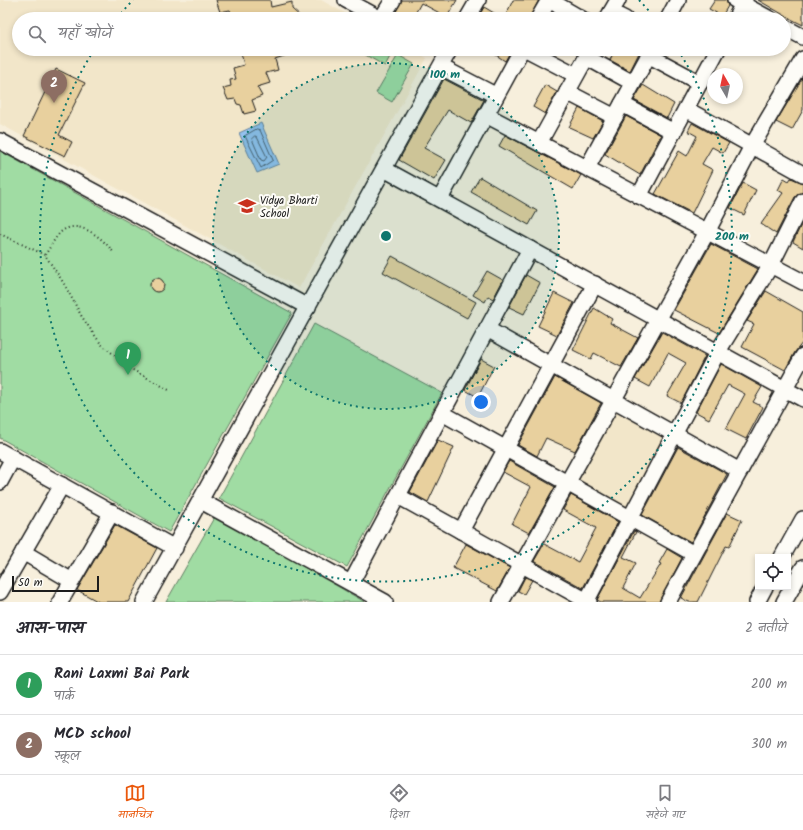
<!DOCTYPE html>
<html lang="hi">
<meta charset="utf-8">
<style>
:root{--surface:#fff;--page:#f2f2f3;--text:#2b2b33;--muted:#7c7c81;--line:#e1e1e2;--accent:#ea580c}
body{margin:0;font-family:Kalam,"Playpen Sans Deva",sans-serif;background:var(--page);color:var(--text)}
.controls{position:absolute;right:12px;bottom:12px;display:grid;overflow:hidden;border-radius:0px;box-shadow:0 2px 6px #0003}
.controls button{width:36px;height:36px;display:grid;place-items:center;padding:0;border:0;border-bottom:1px solid var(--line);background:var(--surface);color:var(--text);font:20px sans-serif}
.compass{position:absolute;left:707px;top:68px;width:36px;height:36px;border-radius:50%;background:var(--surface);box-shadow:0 2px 6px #0003;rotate:351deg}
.scale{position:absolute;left:12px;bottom:10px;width:87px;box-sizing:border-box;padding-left:4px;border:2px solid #1c1c1c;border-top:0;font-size:11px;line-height:14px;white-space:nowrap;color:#1c1c1c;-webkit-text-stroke:3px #fdfcf7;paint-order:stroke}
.you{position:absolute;left:481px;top:402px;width:14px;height:14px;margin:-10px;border:3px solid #fff;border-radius:50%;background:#1a73e8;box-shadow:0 0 0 6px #1a73e833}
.badge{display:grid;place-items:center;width:26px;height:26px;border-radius:50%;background:var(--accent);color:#fff;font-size:13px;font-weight:700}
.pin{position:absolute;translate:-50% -33px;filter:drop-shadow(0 1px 2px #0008)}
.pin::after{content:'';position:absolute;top:21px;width:14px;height:12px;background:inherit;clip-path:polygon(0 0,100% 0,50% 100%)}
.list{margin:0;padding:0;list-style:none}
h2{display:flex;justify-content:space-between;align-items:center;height:52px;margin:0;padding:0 16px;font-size:17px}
h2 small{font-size:13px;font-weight:400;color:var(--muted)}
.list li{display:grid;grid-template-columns:26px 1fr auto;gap:12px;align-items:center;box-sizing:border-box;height:60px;padding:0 16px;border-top:1px solid var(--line)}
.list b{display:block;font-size:15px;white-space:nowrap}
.list p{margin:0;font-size:13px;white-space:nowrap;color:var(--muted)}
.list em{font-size:13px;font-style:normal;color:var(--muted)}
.icon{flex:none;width:22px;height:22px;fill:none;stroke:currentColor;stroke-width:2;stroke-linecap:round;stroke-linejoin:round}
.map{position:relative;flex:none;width:803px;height:602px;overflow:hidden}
.search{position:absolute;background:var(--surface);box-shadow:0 2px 6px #0003;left:12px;right:12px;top:12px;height:44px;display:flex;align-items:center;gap:10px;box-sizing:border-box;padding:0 14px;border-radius:22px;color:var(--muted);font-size:15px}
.sheet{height:172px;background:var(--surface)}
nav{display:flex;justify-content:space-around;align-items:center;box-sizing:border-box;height:56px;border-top:1px solid var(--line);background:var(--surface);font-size:11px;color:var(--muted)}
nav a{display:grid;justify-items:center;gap:2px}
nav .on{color:var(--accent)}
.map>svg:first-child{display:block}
</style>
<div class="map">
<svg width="803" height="602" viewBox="0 0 803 602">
<rect width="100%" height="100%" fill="#f7efdc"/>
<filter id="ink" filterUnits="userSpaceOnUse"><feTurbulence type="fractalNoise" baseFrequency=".025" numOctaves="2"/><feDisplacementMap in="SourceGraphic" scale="8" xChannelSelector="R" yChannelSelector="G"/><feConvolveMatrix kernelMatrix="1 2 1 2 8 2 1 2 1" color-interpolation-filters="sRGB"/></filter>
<g filter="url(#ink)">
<g fill="#f2e6c9">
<polygon points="0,0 321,0 356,19 19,19 19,49 411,49 427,58 299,288 0,124"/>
<polygon points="614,410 668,439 628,510 575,481"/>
</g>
<g fill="#a0dca3" stroke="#5e7c60">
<polygon points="355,49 394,49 385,66"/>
<polygon points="398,55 414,64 392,102 376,93"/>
<polygon points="0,151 292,313 169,532 0,438"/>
<polygon points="314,324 442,393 347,567 219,498"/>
<polygon points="215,516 365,602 166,602"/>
</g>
<polygon fill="#94c2ef" stroke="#64809b" points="261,123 279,164 257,173 239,133"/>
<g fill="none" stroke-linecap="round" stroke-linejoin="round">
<g stroke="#4c5e70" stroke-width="1">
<polygon points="257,129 260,130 273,160 261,168 245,136"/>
<polygon points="255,136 257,137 267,157 264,161 261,160 252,139"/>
</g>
</g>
<g fill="#e8d09e" stroke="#1c1c1c">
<polygon points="216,0 270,0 271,7 292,2 292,9 303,19 234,19 230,10 220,12"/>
<polygon points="402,0 457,0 447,17 421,3 412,19 398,19 393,17"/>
<polygon points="513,0 539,0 529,19 477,19 484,7 504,19"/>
<polygon points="715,0 726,0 728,6 722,16 709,9"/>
<polygon points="758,0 803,0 803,25 789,18"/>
<polygon points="254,49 299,49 299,51 275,59 278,70 266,73 270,83 257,87 262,96 252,100 256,111 244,114 241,105 237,104 235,99 228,100 223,88 231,86 230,80 236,79 233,68 244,65 241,53"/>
<polygon points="487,49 512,49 505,61"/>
<polygon points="615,49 641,49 630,71 610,60"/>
<polygon points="56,69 85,83 59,135 72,142 65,156 24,136"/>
<polygon points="803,77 803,110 792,130 776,122"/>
<polygon points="444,79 484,100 471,123 448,110 424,148 446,160 434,180 399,160"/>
<polygon points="545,85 557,92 545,114 533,107"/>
<polygon points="643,85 674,104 667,118 634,100"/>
<polygon points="579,108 603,121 593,138 569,127"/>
<polygon points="626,116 661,135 640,175 605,154"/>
<polygon points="692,123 729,143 723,153 712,147 702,164 713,170 692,213 655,194 679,151 687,156 697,136 688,131"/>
<polygon points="505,135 581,175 573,189 499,146"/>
<polygon points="480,177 537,211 529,225 471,192"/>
<polygon points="784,178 789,181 791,178 803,183 803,192 795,197 776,234 761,224 783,193 778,190"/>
<polygon points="743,183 756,190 744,215 730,208"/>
<polygon points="803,221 803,248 793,242"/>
<polygon points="711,244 758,269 719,333 674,310"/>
<polygon points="392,256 476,302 467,318 383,272"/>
<polygon points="487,271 503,280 493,299 488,296 485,302 473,295"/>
<polygon points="526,275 540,283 524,314 509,307"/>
<circle cx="157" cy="285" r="7"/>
<polygon points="766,291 803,312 803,342 795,352 785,370 742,347 754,324 747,321"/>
<polygon points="554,293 574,303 557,335 538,326"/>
<polygon points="594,308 612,319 610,323 638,338 621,367 594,353 591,359 573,350"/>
<polygon points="662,332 705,356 681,403 667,396 686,363 668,353 650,387 635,379"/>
<polygon points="481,359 494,366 478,397 465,390"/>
<polygon points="721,364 762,387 753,402 763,407 746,439 726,429 745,394 728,385 709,419 696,412"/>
<polygon points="555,377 601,403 575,451 546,438 537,456 518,445"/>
<polygon points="438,440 454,447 428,502 410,492"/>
<polygon points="678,447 727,474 691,542 642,515"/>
<polygon points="509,461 555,487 529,533 512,524 531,487 503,472"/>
<polygon points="571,495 618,522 583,588 534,561 544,544 578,562 596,528 563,510"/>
<polygon points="727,513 742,520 729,547 726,546 698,602 689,602 681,598"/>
<polygon points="115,525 157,548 128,602 99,602 77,590"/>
<polygon points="634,531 636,532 623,557 636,563 623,588 640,598 661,564 659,563 667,549 682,558 659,602 601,602 597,600"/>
<polygon points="466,544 510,568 497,591 453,568"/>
<polygon points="525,577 532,580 524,594 518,591"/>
</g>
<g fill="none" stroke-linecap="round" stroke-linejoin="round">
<g stroke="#1c1c1c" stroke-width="18">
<g id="minor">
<polyline points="346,0 381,19"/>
<polyline points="549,0 582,19"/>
<polyline points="735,0 770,19"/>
<polyline points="611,12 625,19"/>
<polyline points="381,19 393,0"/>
<polyline points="467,19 478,0"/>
<polyline points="538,19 549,0"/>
<polyline points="607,19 618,0"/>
<polyline points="668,19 678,0"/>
<polyline points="735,19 745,0"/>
<polyline points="784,27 803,37"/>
<polyline points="526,49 576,75"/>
<polyline points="648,55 700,83"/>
<polyline points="586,57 633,83"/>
<polyline points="441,67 495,95"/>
<polyline points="567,92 615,117"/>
<polyline points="622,104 674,132"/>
<polyline points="686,109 803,174"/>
<polyline points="486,115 803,282"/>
<polyline points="0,141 308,307"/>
<polyline points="539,143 591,49"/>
<polyline points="587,168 652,49"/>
<polyline points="384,169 803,399"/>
<polyline points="639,196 718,49"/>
<polyline points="440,199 522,49"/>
<polyline points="487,329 740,471"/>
<polyline points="442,413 694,554"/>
<polyline points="0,451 175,548"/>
<polyline points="0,482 13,458"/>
<polyline points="398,496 589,602"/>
<polyline points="201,501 385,602"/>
<polyline points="461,531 595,284"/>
<polyline points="23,552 72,581"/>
<polyline points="782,557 803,519"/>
<polyline points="351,583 530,249"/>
<polyline points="0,592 62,485"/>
<polyline points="60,602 112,512"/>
<polyline points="144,602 450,49"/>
<polyline points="501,602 707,232 752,146 803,59"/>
<polyline points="586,602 717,353 771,265 803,201"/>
<polyline points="668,602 803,356"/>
<polyline points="757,602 765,587"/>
<polyline points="784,602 803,568"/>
</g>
</g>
<g stroke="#1c1c1c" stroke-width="2" stroke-dasharray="1 3" stroke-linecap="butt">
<polyline points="0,234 45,255 63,282 82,317 101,344 133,370 169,390"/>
<path d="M 45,255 C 50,248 55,237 61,232 C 78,217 104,239 114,253"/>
</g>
<use href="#minor" stroke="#fdfcf7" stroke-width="15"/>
</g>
</g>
<circle cx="386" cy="236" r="173" fill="#0f766e" fill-opacity=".12"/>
<g fill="none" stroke="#0f766e" stroke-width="2" stroke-dasharray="2 4">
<circle cx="386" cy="236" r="173"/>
<path d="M117 18A346 346 0 0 1 133 0M639 0A346 346 0 0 1 655 18M678 50A346 346 0 1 1 94 50"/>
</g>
<defs>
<g id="school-bare" transform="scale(1.38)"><path d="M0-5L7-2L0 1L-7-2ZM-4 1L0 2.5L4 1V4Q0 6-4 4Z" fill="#c8321e" stroke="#fdfcf7" stroke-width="2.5" paint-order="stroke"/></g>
</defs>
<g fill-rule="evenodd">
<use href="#school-bare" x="247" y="206"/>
</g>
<g text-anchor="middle" stroke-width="4" stroke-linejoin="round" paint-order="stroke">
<g font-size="11" fill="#1c1c1c" stroke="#fdfcf7" text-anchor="start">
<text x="260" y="204">Vidya Bharti<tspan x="260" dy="13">School</tspan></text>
</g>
</g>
<circle cx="386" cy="236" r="6" fill="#0f766e" stroke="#fdfcf7" stroke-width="2"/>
<g font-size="12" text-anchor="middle" font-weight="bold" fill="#0f766e" stroke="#fdfcf7" stroke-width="4" stroke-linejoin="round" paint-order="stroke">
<text x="445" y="78">100 m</text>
<text x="732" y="240">200 m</text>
</g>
</svg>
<div class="controls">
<button><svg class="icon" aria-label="locate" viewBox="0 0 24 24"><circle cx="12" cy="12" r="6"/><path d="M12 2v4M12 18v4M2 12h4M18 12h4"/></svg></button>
</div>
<svg class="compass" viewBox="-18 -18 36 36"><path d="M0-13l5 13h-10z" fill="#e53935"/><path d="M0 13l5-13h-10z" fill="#7c7c81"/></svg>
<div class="scale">50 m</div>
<div class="you"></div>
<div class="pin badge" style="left:128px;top:375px;background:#2e9e5b">1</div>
<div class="pin badge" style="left:54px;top:103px;background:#8d6e63">2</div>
<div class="search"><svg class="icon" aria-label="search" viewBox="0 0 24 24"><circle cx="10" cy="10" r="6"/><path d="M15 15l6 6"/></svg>यहाँ खोजें</div>
</div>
<section class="sheet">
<h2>आस-पास<small>2 नतीजे</small></h2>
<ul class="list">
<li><span class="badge" style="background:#2e9e5b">1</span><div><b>Rani Laxmi Bai Park</b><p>पार्क</p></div><em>200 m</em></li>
<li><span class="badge" style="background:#8d6e63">2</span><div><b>MCD school</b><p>स्कूल</p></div><em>300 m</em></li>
</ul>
</section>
<nav>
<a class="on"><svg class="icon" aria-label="map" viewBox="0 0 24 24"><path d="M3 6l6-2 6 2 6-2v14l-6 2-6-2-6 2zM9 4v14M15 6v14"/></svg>मानचित्र</a>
<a><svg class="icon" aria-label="directions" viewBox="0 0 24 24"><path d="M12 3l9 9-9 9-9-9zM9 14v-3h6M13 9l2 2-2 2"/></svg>दिशा</a>
<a><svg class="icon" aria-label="saved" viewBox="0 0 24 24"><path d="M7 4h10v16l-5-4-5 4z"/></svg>सहेजे गए</a>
</nav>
